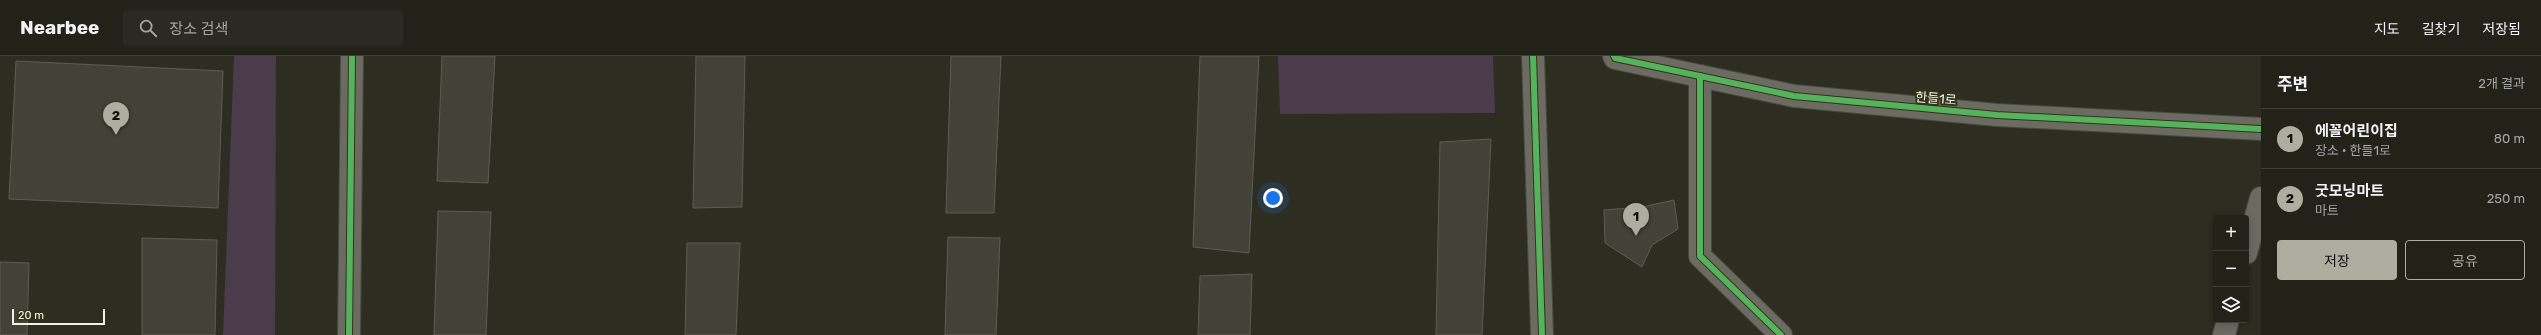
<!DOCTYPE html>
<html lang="ko">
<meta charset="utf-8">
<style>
:root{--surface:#222219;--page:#2a2a22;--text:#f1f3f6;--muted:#a2a4a2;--line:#3f3f38;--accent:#adada0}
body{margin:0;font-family:Rubik,"Noto Sans KR",sans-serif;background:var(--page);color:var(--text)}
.controls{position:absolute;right:12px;bottom:12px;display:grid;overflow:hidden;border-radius:4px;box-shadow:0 2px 10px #0003}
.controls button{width:36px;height:36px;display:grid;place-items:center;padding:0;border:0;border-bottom:1px solid var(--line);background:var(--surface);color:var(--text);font:20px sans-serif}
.scale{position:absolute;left:12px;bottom:10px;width:93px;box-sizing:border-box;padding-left:4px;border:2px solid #f2f2e4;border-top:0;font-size:11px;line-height:14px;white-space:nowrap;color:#f2f2e4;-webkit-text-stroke:3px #33321c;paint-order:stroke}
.you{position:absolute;left:1273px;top:142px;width:14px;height:14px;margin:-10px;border:3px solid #fff;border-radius:50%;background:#1a73e8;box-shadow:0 0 0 6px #1a73e833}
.badge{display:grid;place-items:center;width:26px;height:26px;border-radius:50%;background:var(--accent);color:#111;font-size:13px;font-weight:700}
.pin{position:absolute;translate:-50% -33px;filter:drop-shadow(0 1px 2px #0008)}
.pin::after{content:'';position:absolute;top:21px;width:14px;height:12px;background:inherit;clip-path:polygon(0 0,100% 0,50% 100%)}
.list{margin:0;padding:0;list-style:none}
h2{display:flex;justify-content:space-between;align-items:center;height:52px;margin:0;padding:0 16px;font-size:17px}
h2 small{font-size:13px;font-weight:400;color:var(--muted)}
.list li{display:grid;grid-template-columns:26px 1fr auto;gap:12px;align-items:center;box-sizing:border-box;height:60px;padding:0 16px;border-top:1px solid var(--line)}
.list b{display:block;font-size:15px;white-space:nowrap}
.list p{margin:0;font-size:13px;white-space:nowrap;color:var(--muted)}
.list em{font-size:13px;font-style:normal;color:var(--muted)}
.actions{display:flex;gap:8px;padding:12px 16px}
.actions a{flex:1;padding:9px 0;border:1px solid var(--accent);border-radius:4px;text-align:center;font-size:14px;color:var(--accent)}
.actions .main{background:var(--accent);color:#111}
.icon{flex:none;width:22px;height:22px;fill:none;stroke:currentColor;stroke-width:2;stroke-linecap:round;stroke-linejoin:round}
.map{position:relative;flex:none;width:2261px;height:279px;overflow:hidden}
header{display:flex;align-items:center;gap:24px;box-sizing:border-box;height:56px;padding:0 20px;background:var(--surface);border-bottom:1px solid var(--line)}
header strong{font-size:19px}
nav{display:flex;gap:22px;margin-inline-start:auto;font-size:14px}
.search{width:280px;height:36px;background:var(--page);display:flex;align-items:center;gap:10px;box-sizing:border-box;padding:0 14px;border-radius:4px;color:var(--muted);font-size:15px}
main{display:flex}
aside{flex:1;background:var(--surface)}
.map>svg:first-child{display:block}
</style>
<header>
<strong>Nearbee</strong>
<div class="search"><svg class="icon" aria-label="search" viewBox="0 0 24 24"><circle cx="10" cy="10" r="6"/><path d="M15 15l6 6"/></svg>장소 검색</div>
<nav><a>지도</a><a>길찾기</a><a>저장됨</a></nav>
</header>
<main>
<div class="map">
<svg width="2261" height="279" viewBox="0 0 2261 279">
<rect width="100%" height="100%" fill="#2e2d21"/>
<g fill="#4b3c4b">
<polygon points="234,0 276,0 275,279 223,279"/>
<polygon points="1278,0 1493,0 1495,57 1280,58"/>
</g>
<g fill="#434238" stroke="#5e5d52">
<polygon points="442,0 495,0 488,127 437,125"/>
<polygon points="696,0 745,0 742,151 693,152"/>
<polygon points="951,0 1001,0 994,157 946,157"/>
<polygon points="1200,0 1259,0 1249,197 1193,191"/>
<polygon points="16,5 223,15 218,152 9,143"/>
<polygon points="1491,83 1482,279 1436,279 1440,86"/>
<polygon points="1674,144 1678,173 1652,189 1642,211 1605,187 1604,154 1642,151"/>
<polygon points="438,155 491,156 486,279 434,279"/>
<polygon points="948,181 1000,182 996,279 945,279"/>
<polygon points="142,182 217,184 215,279 142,279"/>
<polygon points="687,187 740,187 736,279 685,279"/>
<polygon points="0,206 29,207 27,279 0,279"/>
<polygon points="1252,218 1250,279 1198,279 1200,220"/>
</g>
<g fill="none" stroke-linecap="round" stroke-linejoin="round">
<g stroke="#4a493e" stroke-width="24">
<g id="minor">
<polyline points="1533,0 1542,279"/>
<polyline points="1614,0 1615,2 1794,40 1997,59 2261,73"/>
<polyline points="1700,20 1700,200 1781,279"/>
<polyline points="2246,197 2261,142"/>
<polyline points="349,279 352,0"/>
<polyline points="2224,279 2228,264"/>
</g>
</g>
<use href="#minor" stroke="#6c6b62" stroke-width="22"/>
<g stroke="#33321c" stroke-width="8">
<g id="cycleway">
<polyline points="1533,0 1542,279"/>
<polyline points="1614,0 1615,2 1794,40 1997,59 2261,73"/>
<polyline points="1700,20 1700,200 1781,279"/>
<polyline points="349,279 352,0"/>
</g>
</g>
<use href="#cycleway" stroke="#56b35d" stroke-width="6"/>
</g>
<g text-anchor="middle" stroke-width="4" stroke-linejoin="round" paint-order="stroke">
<g font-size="13" fill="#f2f2e4" stroke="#33321c">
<text transform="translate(1936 42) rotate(5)" y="5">한들1로</text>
</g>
</g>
</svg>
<div class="controls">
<button>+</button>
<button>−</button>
<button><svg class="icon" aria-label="layers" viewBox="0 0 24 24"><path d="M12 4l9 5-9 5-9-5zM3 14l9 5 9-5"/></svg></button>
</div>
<div class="scale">20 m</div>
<div class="you"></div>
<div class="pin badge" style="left:1636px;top:180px">1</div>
<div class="pin badge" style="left:116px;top:79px">2</div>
</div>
<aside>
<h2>주변<small>2개 결과</small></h2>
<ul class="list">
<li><span class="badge">1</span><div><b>에꼴어린이집</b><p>장소 · 한들1로</p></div><em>80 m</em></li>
<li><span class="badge">2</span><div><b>굿모닝마트</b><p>마트</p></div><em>250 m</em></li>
</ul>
<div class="actions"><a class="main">저장</a><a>공유</a></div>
</aside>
</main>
